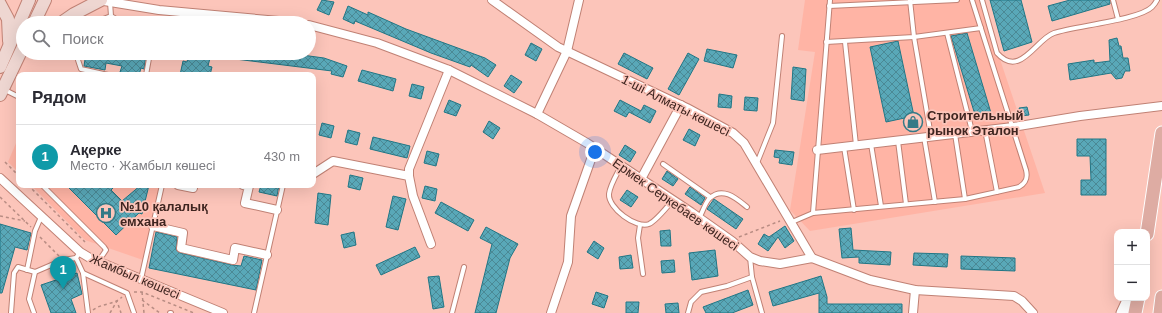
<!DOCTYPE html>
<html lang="ru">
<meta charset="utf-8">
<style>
:root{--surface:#fff;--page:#f7f7f7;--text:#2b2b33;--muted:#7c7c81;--line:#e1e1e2;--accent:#0b8043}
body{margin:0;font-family:Helvetica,sans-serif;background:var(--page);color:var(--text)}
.controls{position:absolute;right:12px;bottom:12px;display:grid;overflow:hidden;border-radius:8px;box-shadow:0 4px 16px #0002}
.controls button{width:36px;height:36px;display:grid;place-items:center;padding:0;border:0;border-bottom:1px solid var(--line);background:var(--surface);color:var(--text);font:20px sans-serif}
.you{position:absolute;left:595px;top:152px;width:14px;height:14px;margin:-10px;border:3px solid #fff;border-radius:50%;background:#1a73e8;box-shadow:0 0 0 6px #1a73e833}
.badge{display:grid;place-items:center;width:26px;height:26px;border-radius:50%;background:var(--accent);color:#fff;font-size:13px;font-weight:700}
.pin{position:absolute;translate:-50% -33px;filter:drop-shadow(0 1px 2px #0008)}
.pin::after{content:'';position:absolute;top:21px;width:14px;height:12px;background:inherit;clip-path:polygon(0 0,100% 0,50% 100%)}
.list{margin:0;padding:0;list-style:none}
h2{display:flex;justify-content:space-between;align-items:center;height:52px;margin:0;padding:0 16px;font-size:17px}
h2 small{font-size:13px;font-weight:400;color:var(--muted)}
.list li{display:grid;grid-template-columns:26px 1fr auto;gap:12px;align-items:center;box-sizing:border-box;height:64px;padding:0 16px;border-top:1px solid var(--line)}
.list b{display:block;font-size:15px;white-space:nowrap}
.list p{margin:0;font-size:13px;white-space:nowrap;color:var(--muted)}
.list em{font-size:13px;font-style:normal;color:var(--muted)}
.icon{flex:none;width:22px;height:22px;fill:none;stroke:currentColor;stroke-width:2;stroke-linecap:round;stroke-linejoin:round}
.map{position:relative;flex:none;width:1162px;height:313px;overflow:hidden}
.search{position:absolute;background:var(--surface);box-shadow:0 4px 16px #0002;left:16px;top:16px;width:300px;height:44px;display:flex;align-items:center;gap:10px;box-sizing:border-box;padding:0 14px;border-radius:22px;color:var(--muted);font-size:15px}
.panel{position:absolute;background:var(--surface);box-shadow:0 4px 16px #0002;left:16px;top:72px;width:300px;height:116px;border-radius:8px}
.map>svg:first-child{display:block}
</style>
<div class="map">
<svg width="1162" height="313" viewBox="0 0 1162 313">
<defs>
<pattern id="building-cross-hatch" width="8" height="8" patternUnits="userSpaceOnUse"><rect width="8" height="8" fill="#59a8b8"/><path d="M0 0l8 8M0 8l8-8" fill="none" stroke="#4b8995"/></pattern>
</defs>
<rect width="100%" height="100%" fill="#fcc5ba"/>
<g fill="#ffb4a5">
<polygon points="805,0 980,0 1045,193 810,231 790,210 815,52 798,50"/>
<polygon points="19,136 19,173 8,162"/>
<polygon points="31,185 160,185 143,260 85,240"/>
</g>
<g fill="url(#building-cross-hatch)" stroke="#217685">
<polygon points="322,0 334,2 329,15 317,10"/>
<polygon points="990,0 1021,0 1032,42 1004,51"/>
<polygon points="1070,0 1110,0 1110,4 1052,21 1048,6"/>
<polygon points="348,6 368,15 368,12 406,29 485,58 496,65 488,77 471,65 470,67 431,53 355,21 354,24 343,19"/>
<polygon points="967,33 991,113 976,118 951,36"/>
<polygon points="1117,38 1119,46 1121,46 1123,58 1128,58 1130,71 1125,71 1122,78 1116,79 1111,73 1070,80 1068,64 1094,60 1094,63 1110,61 1109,40"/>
<polygon points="898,41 914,116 886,122 870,47"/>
<polygon points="531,43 542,49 536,61 525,55"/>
<polygon points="707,49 737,55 733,68 704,61"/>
<polygon points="86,53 141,53 146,54 144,69 141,68 139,75 131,75 120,72 122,66 106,63 105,70 84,66"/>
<polygon points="189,53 204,53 203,57 210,58 208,66 212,67 210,75 180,75 183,61 187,62"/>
<polygon points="220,53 287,53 324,58 347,66 343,77 331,74 332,71 219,57"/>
<polygon points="624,53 653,68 647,79 618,64"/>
<polygon points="688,53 699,59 679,95 668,89"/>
<polygon points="793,67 806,69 804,101 791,99"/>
<polygon points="362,70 396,79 393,91 358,81"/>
<polygon points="511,75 522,82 514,93 504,86"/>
<polygon points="412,84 424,87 421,99 409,96"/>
<polygon points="719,94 732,96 731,108 718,107"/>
<polygon points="745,97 758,98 757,111 744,110"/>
<polygon points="449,100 461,105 456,116 444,112"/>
<polygon points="620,100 641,111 644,105 656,111 650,123 629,112 626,117 614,111"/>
<polygon points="1027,107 1029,115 1021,116 1019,108"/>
<polygon points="489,121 500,128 493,139 483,132"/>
<polygon points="322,123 334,126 331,138 319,135"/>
<polygon points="689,129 700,135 695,146 683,140"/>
<polygon points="348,130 360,133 357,145 345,142"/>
<polygon points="373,137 410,146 407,158 370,149"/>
<polygon points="1077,139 1106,139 1106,195 1081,195 1081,180 1091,180 1090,156 1077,156"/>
<polygon points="625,145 636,152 630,162 619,155"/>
<polygon points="775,150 794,152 792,165 779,163 780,158 774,157"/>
<polygon points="427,151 439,154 436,166 424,163"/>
<polygon points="667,171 678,179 673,186 662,179"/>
<polygon points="350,175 363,178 360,190 348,187"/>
<polygon points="66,185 116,185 111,190 122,201 141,185 149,185 142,214 139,213 116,235"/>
<polygon points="261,185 279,185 277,196 259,192"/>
<polygon points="425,186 437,189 435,201 422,198"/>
<polygon points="690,187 705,198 701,205 685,194"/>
<polygon points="627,190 638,197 631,207 620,200"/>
<polygon points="318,193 331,195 328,225 315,223"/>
<polygon points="393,196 406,199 398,230 386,227"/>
<polygon points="714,199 743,219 736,229 707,209"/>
<polygon points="441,202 474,220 468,231 435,213"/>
<polygon points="0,224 31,233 27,250 15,247 2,293 0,293"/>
<polygon points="785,226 794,241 785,248 778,237 768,251 758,244 764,234 769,237"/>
<polygon points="486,227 518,244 510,258 496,313 475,313 492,244 480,238"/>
<polygon points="851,228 853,250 891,252 890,265 859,263 859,257 842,258 839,229"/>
<polygon points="670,230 671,246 661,246 660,231"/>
<polygon points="156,232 177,237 176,250 180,253 232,265 241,266 244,256 262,260 256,290 149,268"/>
<polygon points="354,232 356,245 344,248 341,235"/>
<polygon points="594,241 604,248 598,259 587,252"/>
<polygon points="415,247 420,257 381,275 376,265"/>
<polygon points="715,250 718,276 692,280 689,253"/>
<polygon points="914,253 948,254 947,267 913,265"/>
<polygon points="631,255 633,268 620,269 619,257"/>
<polygon points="961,256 1015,258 1015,271 961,269"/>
<polygon points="674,260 675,272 662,273 661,261"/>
<polygon points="77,273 82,294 71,299 76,313 51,313 41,285"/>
<polygon points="439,276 444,307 433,309 428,277"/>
<polygon points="821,276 827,297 827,304 902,304 902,313 819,313 819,293 773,306 769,292"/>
<polygon points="748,290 753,305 732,313 706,313 703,307"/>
<polygon points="596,292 608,296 604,308 592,304"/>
<polygon points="626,302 639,302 638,313 626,313"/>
<polygon points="678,303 679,313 666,313 665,304"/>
</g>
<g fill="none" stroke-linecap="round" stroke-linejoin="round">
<g stroke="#c08174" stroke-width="6">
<g id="service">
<polyline points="910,0 914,37 931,136"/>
<path d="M 982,0 L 997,53 C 1020,79 1036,39 1054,33 C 1075,26 1139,20 1152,7 C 1154,5 1156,2 1157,0"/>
<polyline points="1113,0 1118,19"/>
<polyline points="110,2 111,16 123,23"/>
<polyline points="829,6 957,0"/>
<polyline points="93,23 111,16"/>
<polyline points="947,33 972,131"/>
<polyline points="826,42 914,37 981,28"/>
<polyline points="845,42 856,145"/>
<polyline points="78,53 78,60 81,69 108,75"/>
<polyline points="146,75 150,53"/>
<polyline points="5,90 19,97"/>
<polyline points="985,130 997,192"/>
<polyline points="955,134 965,199"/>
<polyline points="924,137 935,202"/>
<polyline points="898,141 906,204"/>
<polyline points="871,144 881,206"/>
<polyline points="844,147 854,210"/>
<polyline points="757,163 773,123 782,36"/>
<polyline points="663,164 710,197"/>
<path d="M 621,166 C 617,174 610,185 609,194 C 608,208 636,229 649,224 C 656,221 668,206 673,200"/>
<polyline points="42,185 104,247 106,250 98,262"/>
<polyline points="813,213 830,0"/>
<path d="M 699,218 C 703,212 705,202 710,198 C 723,186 737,199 747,207"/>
<path d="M 792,222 L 813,213 L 965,199 L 1019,187 C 1026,183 1028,178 1026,170 L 972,0"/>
<polyline points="640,225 638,238 643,274"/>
<polyline points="80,252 76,258 83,273 88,313"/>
<polyline points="750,257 752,277 762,313"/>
<polyline points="27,270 35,231 41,217"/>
<polyline points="83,273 127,293 134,313"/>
<polyline points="141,279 162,185"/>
<polyline points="11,313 14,273 18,267 35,272 63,260 76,258"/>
<polyline points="34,313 29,299 35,272"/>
<polyline points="170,313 171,313"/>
<polyline points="254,313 283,185"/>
<polyline points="452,313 464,267"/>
<polyline points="688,313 691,302 701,292 727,286 752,277"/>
</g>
</g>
<g stroke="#c08174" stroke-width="10">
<g id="minor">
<polyline points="98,0 159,10 301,23"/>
<polyline points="492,0 558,47 687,108 733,133 744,143 812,258"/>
<polyline points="309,25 377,43 449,70 537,114 587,143 691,212 732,241 750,257 760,261 780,264 812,258 870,280 915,290 1014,296 1022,301 1033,313"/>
<polyline points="537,114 567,51 579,0"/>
<polyline points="817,150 1013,127 1080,116 1162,106"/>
<polyline points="313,174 333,161 409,176 413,196 431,244"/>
<polyline points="409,176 409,169 449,70"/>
<polyline points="0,178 80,252 90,258 223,313"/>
<polyline points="641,179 681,105"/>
<polyline points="178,185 193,188 193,185"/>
<polyline points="243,185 249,186 245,203 277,210"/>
<polyline points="153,226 183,233 181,248 233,260 235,248 267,255"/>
<polyline points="551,313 568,262 571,216 595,148"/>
<polyline points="913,313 915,290"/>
</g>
</g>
<g stroke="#c08174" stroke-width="13">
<polyline id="tertiary" points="1122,313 1129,298"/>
</g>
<g stroke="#c08174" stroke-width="14">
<g id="secondary">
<polyline points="0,4 8,19 9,41"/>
<polyline points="34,23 45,0"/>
<polyline points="61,23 74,14 101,0"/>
<polyline points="0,67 29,0"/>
<polyline points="0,95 23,47"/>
</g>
</g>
<g stroke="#fff" stroke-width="15">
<g id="primary">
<polyline points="1147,234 1162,133"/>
<polyline points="1135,313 1138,298"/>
<polyline points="1160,313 1162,297"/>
</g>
</g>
<g stroke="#b88c83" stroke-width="1.5" stroke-dasharray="3 3" stroke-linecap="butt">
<polyline points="5,162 19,176"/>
<polyline points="28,185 85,242"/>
<polyline points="0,197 31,227"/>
<polyline points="0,216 25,221"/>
<polyline points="40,237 59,256"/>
<polyline points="739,237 780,221"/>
<polyline points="134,292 142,292 194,313"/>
<polyline points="142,292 144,313"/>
<polyline points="142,300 160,313"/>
<path d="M 93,310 C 102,303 114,305 122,297"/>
<polyline points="110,313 117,301 121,313"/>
</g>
<use href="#service" stroke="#fff" stroke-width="4"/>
<use href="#minor" stroke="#fff" stroke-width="8"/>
<use href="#tertiary" stroke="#fff" stroke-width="11"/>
<use href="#secondary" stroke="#eed6d1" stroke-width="12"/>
<use href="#primary" stroke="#deaca3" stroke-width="13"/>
</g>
<defs>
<g id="shop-ring" transform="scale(1)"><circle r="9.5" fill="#fcc5ba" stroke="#347a87" stroke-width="1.5"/><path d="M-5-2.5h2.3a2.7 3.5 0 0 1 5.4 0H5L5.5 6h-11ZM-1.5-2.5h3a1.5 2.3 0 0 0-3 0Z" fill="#347a87"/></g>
<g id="hospital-ring" transform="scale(1)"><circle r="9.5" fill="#fcc5ba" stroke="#347a87" stroke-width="1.5"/><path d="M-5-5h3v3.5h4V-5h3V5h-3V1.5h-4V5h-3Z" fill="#347a87"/></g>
</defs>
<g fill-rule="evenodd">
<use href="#shop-ring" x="913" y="122"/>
<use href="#hospital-ring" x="106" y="213"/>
</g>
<g text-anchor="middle" stroke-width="3.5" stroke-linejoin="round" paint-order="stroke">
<g font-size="13" fill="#3f2520" stroke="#fcc5ba">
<text transform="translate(676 105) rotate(27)" y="5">1-ші Алматы көшесі</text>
<text transform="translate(676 204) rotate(35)" y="5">Ермек Серкебаев көшесі</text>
<text transform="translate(135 276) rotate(23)" y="5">Жамбыл көшесі</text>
</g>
<g font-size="13" font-weight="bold" fill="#3f2520" stroke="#fcc5ba" text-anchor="start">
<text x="927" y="120">Строительный<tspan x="927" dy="15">рынок Эталон</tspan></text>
<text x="120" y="211">№10 қалалық<tspan x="120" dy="15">емхана</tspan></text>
</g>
</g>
</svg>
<div class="controls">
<button>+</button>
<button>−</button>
</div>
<div class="you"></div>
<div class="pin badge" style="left:63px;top:289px;background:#0f9aa8">1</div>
<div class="search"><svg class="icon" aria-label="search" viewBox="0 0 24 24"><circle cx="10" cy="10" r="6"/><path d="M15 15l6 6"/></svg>Поиск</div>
<section class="panel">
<h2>Рядом<small></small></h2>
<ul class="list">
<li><span class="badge" style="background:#0f9aa8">1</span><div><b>Ақерке</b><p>Место · Жамбыл көшесі</p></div><em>430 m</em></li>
</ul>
</section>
</div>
